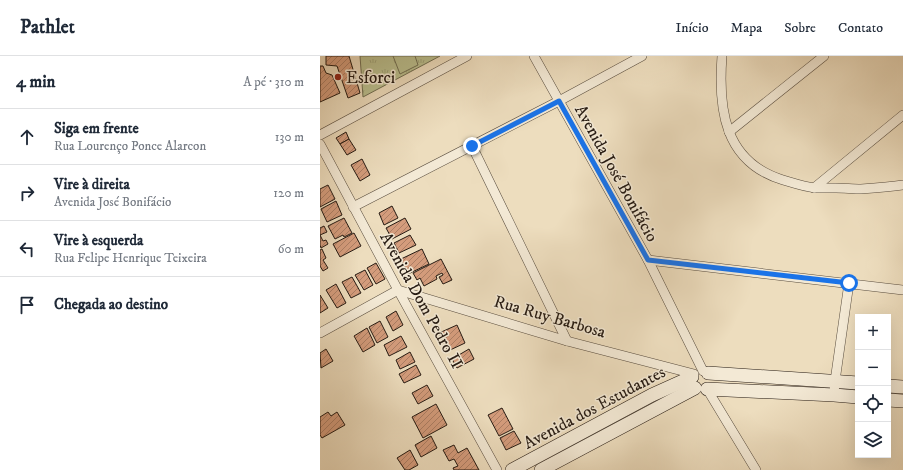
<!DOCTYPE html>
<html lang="pt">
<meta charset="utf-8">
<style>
:root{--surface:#fff;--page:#f2f2f3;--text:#1f2937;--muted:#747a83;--line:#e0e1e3}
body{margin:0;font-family:"IM FELL DW Pica",serif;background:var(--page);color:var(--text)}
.controls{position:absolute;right:12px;bottom:12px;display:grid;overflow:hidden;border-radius:0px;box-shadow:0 4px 16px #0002}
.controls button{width:36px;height:36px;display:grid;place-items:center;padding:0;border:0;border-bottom:1px solid var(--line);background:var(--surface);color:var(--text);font:20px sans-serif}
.stop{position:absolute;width:12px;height:12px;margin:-9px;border:3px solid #1a73e8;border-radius:50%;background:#fff}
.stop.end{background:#1a73e8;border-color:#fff;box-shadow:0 1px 4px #0008}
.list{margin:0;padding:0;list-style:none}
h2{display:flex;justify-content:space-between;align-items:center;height:52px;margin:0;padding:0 16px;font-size:17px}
h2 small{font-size:13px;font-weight:400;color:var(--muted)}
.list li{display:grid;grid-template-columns:26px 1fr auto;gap:12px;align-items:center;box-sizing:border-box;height:56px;padding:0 16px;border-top:1px solid var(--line)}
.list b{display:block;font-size:15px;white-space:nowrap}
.list p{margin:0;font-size:13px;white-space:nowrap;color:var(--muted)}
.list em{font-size:13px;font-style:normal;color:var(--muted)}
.icon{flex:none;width:22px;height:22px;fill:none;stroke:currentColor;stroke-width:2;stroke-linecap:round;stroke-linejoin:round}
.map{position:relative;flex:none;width:583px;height:414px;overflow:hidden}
header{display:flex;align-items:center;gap:24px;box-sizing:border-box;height:56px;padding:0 20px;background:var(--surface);border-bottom:1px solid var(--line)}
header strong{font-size:19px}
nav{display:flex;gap:22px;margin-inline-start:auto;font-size:14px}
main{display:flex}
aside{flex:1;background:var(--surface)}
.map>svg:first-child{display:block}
</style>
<header>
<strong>Pathlet</strong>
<nav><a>Início</a><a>Mapa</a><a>Sobre</a><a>Contato</a></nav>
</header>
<main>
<aside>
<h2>4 min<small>A pé · 310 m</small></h2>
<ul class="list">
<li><svg class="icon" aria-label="ahead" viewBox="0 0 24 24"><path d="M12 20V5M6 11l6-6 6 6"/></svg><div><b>Siga em frente</b><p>Rua Lourenço Ponce Alarcon</p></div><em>130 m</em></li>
<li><svg class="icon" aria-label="right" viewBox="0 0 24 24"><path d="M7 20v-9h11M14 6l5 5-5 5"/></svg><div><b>Vire à direita</b><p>Avenida José Bonifácio</p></div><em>120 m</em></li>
<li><svg class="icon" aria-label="left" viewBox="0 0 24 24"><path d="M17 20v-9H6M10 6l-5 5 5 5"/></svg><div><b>Vire à esquerda</b><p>Rua Felipe Henrique Teixeira</p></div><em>60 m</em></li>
<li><svg class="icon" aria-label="arrive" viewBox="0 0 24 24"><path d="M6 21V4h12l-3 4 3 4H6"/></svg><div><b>Chegada ao destino</b></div></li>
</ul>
</aside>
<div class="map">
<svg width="583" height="414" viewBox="0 0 583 414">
<defs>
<pattern id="grass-tufts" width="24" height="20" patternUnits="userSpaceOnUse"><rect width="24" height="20" fill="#bac090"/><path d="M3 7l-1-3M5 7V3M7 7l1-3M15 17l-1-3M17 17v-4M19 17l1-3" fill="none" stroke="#a0a47b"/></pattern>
<pattern id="building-hatch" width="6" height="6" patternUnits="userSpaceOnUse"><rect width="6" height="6" fill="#d49c7c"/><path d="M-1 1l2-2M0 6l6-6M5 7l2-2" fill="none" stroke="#ac7e64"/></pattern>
</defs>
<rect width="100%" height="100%" fill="#edddbe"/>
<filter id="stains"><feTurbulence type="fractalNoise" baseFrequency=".005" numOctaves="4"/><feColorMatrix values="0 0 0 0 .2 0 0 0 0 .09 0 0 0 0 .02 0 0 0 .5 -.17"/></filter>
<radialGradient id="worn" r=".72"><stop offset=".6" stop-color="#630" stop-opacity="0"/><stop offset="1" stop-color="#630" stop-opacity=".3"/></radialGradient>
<polygon fill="url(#grass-tufts)" stroke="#706e52" points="40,0 120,0 43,41"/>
<polygon fill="#bac090" stroke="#706e52" points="73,0 95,0 98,9 80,18"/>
<g fill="url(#building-hatch)" stroke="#261b13">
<polygon points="6,0 29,0 40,37 28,42 17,10 6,9"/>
<polygon points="0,10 3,10 6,17 12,19 20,37 0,46"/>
<polygon points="26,76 29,83 20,88 16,82"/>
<polygon points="29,83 36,94 27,99 20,88"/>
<polygon points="42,103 50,119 40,125 31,109"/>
<polygon points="8,129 15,143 0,151 0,133"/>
<polygon points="16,145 22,159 7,166 1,153"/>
<polygon points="72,150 78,162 64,169 59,157"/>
<polygon points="24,162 32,177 24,181 23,179 15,183 8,170"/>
<polygon points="85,162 91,173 72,183 66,172"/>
<polygon points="4,170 7,176 0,179 3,185 6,184 8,188 1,192 0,189 0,172"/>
<polygon points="34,177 41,190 20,201 13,188"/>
<polygon points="90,179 96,189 79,197 74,187"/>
<polygon points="2,193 6,202 3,204 8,212 3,215 0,210 0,194"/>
<polygon points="102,193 109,208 88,218 81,203"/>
<polygon points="121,203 132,224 123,228 119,221 123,219 122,217 116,220 117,223 104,230 100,222 97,224 93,217"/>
<polygon points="56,207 65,223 56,228 47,212"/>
<polygon points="45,214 53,229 44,234 35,219"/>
<polygon points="32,221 41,237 31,242 22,226"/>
<polygon points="16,228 26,247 17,252 6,234"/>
<polygon points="0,239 8,252 0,257"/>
<polygon points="76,255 83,269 73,275 66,261"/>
<polygon points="60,265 68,281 57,287 49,271"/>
<polygon points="137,269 145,287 128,295 119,277"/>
<polygon points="47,272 55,289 43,296 34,280"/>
<polygon points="81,280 87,291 69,300 64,289"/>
<polygon points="6,293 13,305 1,312 0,297"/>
<polygon points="149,293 154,303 137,312 132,303"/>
<polygon points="90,296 95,306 80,313 76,304"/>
<polygon points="96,309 101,319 84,327 79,318"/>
<polygon points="107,329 113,340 98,348 92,337"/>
<polygon points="116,348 127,369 103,382 92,361"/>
<polygon points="182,352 193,373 179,380 168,359"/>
<polygon points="8,356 11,360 17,356 25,369 2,382 0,379 0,361"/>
<polygon points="194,375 201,387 186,394 180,382"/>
<polygon points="111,380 117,392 101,401 95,389"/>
<polygon points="134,389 138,397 147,392 159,414 134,414 133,412 138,410 134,403 129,405 123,394"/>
<polygon points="90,394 98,409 89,414 85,414 77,402"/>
</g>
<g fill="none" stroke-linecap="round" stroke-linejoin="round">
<g stroke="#584c3e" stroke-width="10">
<g id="street">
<polyline points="214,0 328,204 383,315"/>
<path d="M 402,0 C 398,53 404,106 463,124 C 473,127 485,131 495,132 C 502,132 509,132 516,132 C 524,132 533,133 541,133 C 555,132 569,131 583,129"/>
<polyline points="409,76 504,0"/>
<polyline points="0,79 147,0"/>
<polyline points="0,88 78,234 177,414"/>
<polyline points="152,90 247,285"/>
<polyline points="494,132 583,59"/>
<polyline points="33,151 239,45 322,0"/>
<polyline points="328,204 583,234"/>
<polyline points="0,277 78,234 247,285 374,318"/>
<polyline points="387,333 436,414"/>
<polyline points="514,339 515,325 529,227"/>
</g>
</g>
<g stroke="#261b13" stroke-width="14">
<g id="secondary">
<polyline points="388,317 538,327"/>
<polyline points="568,330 583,331"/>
<polyline points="387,333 514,339 538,341"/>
<polyline points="568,344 583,345"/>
<polyline points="192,414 332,339 372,321"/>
<polyline points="221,414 375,332"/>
</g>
</g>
<use href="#street" stroke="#f3e9d5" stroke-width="9"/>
<use href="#secondary" stroke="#f3e9d5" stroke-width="13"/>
</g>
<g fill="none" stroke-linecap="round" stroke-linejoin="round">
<polyline stroke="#1a73e8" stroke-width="5" points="152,90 239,45 328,204 529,227"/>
</g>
<circle fill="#8f2418" stroke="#f3e9d5" stroke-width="1.5" cx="18" cy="21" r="4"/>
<g text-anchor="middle" stroke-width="3" stroke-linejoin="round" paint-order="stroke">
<g font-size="17" fill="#261b13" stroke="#f3e9d5" text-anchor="start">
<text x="26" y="27">Esforci</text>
</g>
<g font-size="17" fill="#261b13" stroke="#f3e9d5">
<text transform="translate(297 117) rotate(61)" y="6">Avenida José Bonifácio</text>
<text transform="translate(102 244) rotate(61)" y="6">Avenida Dom Pedro II</text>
<text transform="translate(230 260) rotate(16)" y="6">Rua Ruy Barbosa</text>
<text transform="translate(274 351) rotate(-28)" y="6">Avenida dos Estudantes</text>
</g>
</g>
<rect width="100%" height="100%" filter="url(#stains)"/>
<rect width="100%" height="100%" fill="url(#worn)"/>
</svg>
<div class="controls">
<button>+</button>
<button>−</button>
<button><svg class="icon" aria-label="locate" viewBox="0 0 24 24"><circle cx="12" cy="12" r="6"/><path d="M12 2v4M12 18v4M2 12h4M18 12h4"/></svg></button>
<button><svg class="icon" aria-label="layers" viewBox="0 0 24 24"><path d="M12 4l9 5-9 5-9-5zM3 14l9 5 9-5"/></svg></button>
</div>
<div class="stop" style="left:529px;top:227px"></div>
<div class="stop end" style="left:152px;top:90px"></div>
</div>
</main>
